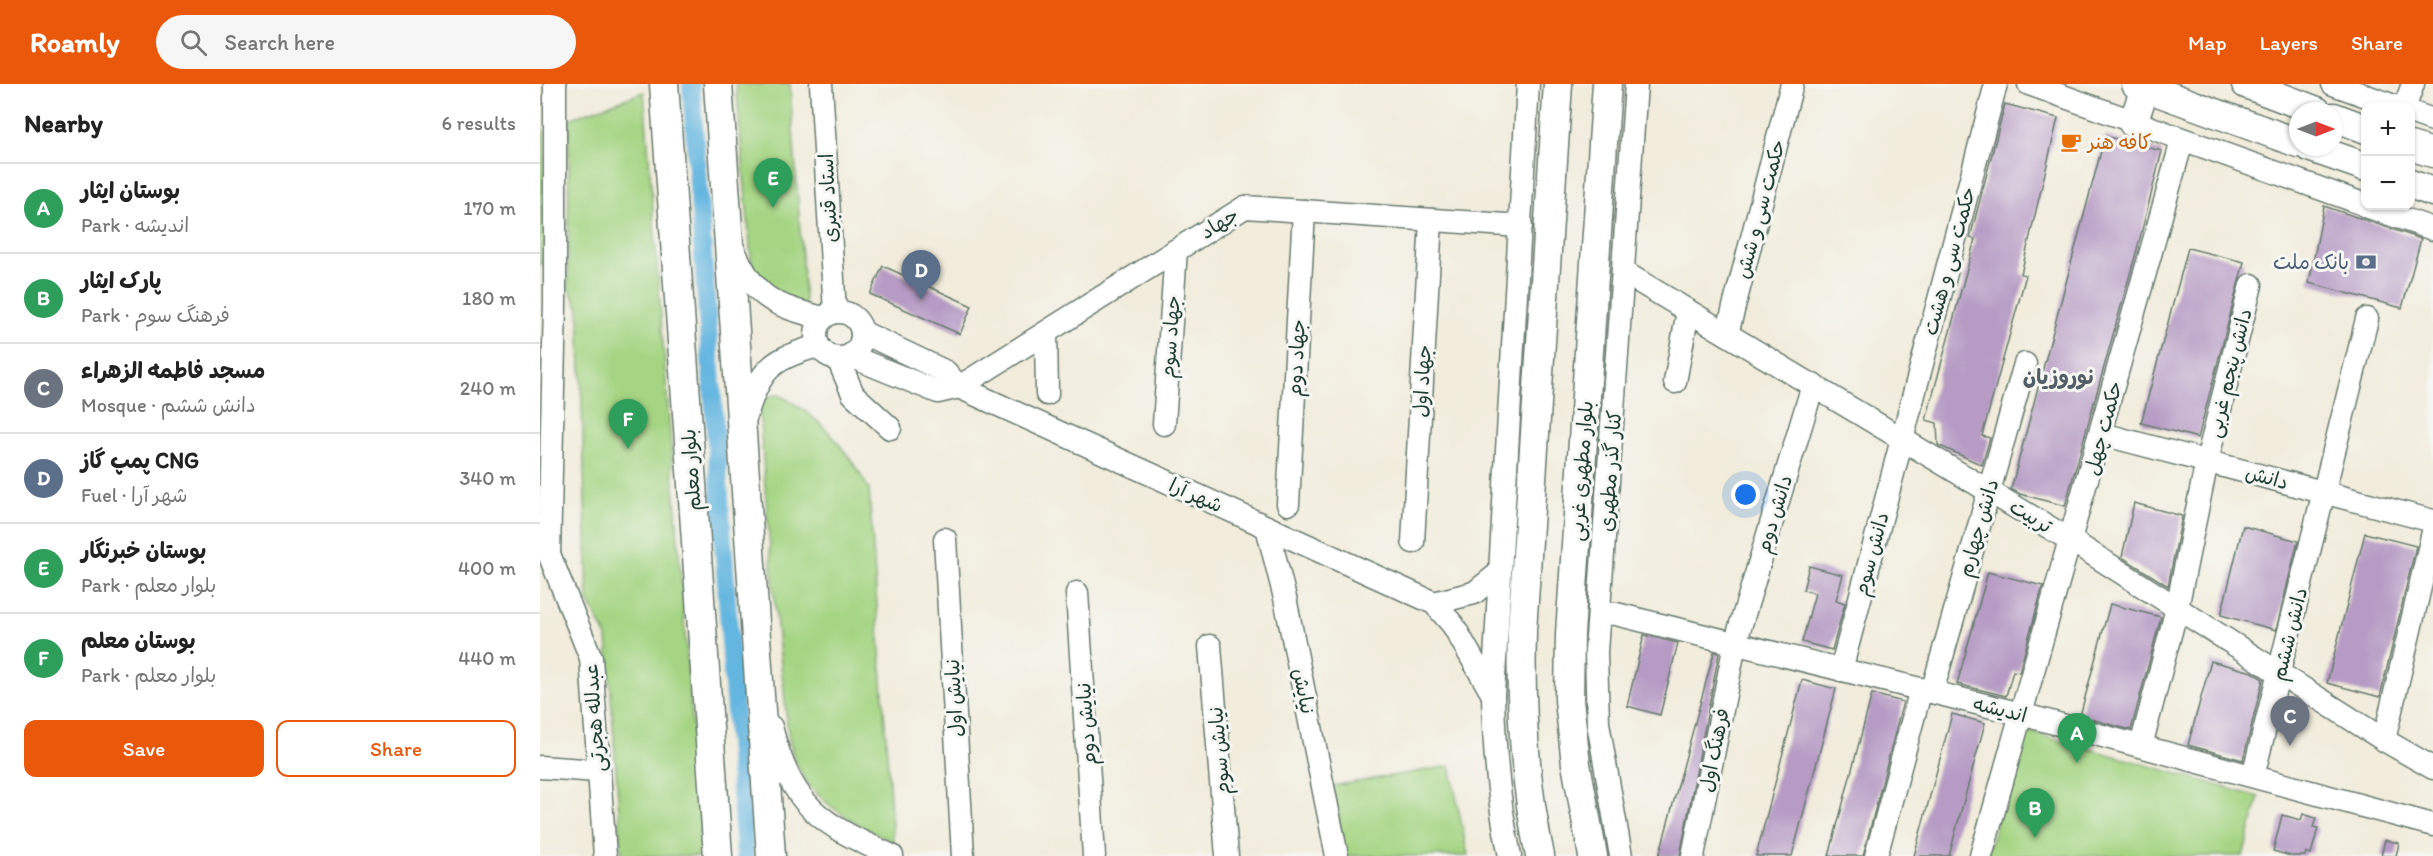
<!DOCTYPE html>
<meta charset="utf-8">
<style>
:root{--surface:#fff;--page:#f6f6f6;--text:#222;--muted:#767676;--line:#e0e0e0;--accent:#ea580c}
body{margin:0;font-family:Itim,"Playpen Sans Arabic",sans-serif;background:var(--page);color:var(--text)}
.controls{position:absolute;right:18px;top:18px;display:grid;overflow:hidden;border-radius:12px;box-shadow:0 2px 4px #0004}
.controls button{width:54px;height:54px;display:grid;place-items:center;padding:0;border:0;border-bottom:2px solid var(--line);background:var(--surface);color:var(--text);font:30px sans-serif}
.compass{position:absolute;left:1749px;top:18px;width:54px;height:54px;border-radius:50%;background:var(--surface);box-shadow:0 2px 4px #0004;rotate:90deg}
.you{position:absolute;left:1206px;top:411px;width:21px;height:21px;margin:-15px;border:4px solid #fff;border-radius:50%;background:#1a73e8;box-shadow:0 0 0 9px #1a73e833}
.badge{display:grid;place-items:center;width:39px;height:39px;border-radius:50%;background:var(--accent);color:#fff;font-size:20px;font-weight:700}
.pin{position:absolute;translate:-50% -50px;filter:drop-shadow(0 2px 3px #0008)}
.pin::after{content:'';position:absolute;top:32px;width:21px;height:18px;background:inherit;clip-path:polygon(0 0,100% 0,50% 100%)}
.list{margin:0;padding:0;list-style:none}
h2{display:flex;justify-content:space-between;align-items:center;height:78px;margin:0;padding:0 24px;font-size:26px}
h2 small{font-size:20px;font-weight:400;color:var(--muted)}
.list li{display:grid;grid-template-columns:39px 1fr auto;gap:18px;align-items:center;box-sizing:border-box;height:90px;padding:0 24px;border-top:2px solid var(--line)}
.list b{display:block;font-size:22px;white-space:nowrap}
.list p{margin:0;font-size:20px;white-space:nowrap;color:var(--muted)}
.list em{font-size:20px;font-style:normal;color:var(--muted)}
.actions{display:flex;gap:12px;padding:18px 24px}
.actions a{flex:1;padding:14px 0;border:2px solid var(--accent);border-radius:12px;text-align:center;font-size:21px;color:var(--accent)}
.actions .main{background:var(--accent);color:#fff}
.icon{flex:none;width:33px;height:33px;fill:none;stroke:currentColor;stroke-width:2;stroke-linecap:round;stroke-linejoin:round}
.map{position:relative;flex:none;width:1893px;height:772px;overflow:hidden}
header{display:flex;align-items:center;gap:36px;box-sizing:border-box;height:84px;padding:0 30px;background:var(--accent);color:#fff}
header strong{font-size:28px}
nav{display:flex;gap:33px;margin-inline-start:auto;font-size:21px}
.search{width:420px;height:54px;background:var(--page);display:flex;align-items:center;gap:15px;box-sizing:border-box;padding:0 21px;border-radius:33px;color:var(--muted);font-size:22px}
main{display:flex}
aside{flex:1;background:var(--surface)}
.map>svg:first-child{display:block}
</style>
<header>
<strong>Roamly</strong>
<div class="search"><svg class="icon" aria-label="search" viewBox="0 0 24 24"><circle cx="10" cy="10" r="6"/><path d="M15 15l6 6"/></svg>Search here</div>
<nav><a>Map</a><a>Layers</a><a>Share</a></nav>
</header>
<main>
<aside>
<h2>Nearby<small>6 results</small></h2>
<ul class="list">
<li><span class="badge" style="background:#2e9e5b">A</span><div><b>بوستان ایثار</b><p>Park · اندیشه</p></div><em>170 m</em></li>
<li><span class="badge" style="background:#2e9e5b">B</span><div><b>پارک ایثار</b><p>Park · فرهنگ سوم</p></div><em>180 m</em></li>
<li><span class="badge" style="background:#6b7280">C</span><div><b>مسجد فاطمه الزهراء</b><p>Mosque · دانش ششم</p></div><em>240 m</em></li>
<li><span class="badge" style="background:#5c6f8a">D</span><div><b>پمپ گاز CNG</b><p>Fuel · شهر آرا</p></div><em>340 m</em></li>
<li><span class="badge" style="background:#2e9e5b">E</span><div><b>بوستان خبرنگار</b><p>Park · بلوار معلم</p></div><em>400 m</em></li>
<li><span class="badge" style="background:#2e9e5b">F</span><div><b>بوستان معلم</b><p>Park · بلوار معلم</p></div><em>440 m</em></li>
</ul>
<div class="actions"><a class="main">Save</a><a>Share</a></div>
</aside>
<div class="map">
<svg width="1893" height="772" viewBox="0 0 1893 772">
<rect width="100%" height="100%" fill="#f6f6f2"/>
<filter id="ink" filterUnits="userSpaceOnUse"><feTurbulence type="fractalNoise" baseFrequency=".0167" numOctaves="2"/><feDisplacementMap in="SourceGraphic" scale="12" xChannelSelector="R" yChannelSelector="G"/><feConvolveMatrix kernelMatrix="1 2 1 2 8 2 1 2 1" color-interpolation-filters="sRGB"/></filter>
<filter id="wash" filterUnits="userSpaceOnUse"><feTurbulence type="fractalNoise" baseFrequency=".008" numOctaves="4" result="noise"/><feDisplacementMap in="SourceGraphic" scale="24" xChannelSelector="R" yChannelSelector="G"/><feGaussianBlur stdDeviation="1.35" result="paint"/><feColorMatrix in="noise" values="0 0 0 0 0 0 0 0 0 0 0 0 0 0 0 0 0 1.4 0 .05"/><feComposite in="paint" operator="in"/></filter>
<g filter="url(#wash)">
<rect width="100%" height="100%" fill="#f1ecdb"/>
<g fill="#a5d583" stroke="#62895c" stroke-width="1.5">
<polygon points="196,0 250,0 265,219 254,228 212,185"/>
<polygon points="104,8 162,772 82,772 67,553 48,517 39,224 28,203 29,35"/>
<polygon points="0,42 4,48 7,175 0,181"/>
<path d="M 239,311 C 279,330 308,367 329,405 L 353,758 C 318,741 279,722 260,687 C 245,660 247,627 243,598 C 232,506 226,414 219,321 L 229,312 Z"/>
<polygon points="1483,646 1719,713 1703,772 1447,772"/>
<polygon points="910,682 928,772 806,772 792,702"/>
</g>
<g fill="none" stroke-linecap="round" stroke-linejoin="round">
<polyline stroke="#64b6e0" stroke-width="18" points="151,0 205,772"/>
</g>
<g id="blocks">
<g fill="#b69bc4">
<polygon points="1465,20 1518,34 1481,190 1486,191 1442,352 1450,354 1442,381 1398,361 1397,339 1386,336 1435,155 1430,154"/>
<polygon points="1565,52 1622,67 1599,158 1525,422 1480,410 1471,405"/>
<polygon points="1784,122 1881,155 1862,224 1769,199"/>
<polygon points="1648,164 1704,178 1658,354 1601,339"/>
<polygon points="343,182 432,222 420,250 330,210"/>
<polygon points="1594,419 1642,432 1628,502 1582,473"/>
<polygon points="1703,442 1758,457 1736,546 1681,531"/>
<polygon points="1825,449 1876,462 1840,613 1787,599"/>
<polygon points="1269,482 1303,491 1296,516 1305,519 1292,566 1262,558 1275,509 1263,506"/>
<polygon points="1448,488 1503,502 1479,588 1473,587 1466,612 1417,600"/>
<polygon points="1570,520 1621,533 1591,646 1540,632"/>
<polygon points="1104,551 1138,559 1120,631 1087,622"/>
<polygon points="1174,568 1179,569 1140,772 1119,772"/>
<polygon points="1671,577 1712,588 1723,595 1703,676 1648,661"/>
<polygon points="1262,596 1296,605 1269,708 1252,772 1216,772"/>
<polygon points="1332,610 1363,618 1323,772 1289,772"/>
<polygon points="1412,630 1445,639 1424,716 1409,772 1374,772"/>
<polygon points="1763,730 1776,734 1773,743 1778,744 1771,770 1766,768 1765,772 1751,772 1733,767 1742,731 1761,736"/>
<polygon points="1845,756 1859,759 1856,772 1841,772"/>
</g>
</g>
</g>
<g filter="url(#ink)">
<use href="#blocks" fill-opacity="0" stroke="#687a6e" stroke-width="1.5"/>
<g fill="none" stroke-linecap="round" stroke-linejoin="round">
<g stroke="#687a6e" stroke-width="25">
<g id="minor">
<polyline points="15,0 15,220 9,470 51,574 65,772"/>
<polyline points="281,0 295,228"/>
<polyline points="1489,0 1826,121"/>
<polyline points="1793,0 1854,22"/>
<polyline points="1865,22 1873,0"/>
<polyline points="1870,28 1893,36"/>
<polyline points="1826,122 1893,145"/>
<path d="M 193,164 C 214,214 232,221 283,234"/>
<polyline points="1085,189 1532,457 1844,656 1893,684"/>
<circle cx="299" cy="251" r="23"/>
<polyline points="322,248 406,288 419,303 894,519 913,541 953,611"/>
<polyline points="506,249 507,310"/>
<polyline points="1187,250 1252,0"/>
<polyline points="310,272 398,308 419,303 705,123 981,142"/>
<polyline points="298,275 313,310 350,344"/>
<polyline points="1135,298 1148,227"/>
<path d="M 203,340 C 220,289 224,277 278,262"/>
<polyline points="624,340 636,166"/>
<polyline points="1562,350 1893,437"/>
<polyline points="748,420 764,127"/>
<polyline points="727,443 745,514 797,772"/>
<polyline points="405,455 423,772"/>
<polyline points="873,458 891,136"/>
<polyline points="537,509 554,772"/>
<polyline points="894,519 934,509 959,489"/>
<polyline points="1059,529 1076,530 1481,630 1893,741"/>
<polyline points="670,562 687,772"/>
<polyline points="1301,586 1456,0"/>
<polyline points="1392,608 1485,280"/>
<path d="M 231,643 C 252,723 279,739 352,772"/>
<polyline points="1844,656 1893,448"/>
<polyline points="1601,662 1637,524 1667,377 1711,201"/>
<polyline points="0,683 58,687"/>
<polyline points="1713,692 1827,235"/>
<path d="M 970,772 C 958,718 954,667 953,611 L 988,0"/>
<polyline points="1081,772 1058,639 1056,568 1096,0"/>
<polyline points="1153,772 1195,560 1273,301"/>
<polyline points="1336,772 1381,605"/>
<polyline points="1441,772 1642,57"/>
</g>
</g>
<g stroke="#687a6e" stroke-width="31">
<g id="major">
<polyline points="124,0 178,772"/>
<polyline points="178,0 231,772"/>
<polyline points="1596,0 1758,59"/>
<polyline points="1706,0 1777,27"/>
<polyline points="1794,33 1826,45"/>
<polyline points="1593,39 1605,4"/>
<polyline points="1870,62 1893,69"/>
<polyline points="1769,63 1826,83"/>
<polyline points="1870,100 1893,108"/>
<path d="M 1000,772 C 984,697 980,623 982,547 L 1018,0"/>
<polyline points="1053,772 1036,680 1029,616 1030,550 1067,0"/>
</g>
</g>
<use href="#minor" stroke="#fff" stroke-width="22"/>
<use href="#major" stroke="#fff" stroke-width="28"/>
</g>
</g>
<defs>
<g id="cafe-bare" transform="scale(1.62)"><path d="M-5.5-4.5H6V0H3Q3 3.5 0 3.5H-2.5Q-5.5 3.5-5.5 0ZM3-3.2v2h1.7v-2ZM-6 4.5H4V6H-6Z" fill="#e8710a" stroke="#f6f6f2" stroke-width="2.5" paint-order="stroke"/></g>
<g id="bank-bare" transform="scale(1.62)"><path d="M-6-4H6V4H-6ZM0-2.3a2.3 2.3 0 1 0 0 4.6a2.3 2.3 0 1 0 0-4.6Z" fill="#5c6f8a" stroke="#f6f6f2" stroke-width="2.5" paint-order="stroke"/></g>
</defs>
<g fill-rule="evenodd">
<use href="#cafe-bare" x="1531" y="58"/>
<use href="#bank-bare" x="1826" y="178"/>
</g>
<g text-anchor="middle" stroke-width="6" stroke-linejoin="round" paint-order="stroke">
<g font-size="20" fill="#c56008" stroke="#f6f6f2" text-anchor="start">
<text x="1548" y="65">کافه هنر</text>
</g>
<g font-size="20" fill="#1f3d34" stroke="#f6f6f2">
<text transform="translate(288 114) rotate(-93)" y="7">استاد قنبری</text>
<text transform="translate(1220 125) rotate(-75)" y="7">حکمت سی و شش</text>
<text transform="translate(679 139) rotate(-32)" y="7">جهاد</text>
<text transform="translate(1409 177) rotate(-75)" y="7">حکمت سی و هشت</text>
<text transform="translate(630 253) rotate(-86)" y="7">جهاد سوم</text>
<text transform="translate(756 274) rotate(-87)" y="7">جهاد دوم</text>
<text transform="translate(1689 289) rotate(-76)" y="7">دانش پنجم غربی</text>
<text transform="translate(882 297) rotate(-87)" y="7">جهاد اول</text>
<text transform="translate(1563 344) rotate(-75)" y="7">حکمت چهل</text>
<text transform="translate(151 386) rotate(-94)" y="7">بلوار معلم</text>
<text transform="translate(1041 387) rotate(-86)" y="7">بلوار مطهری غربی</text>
<text transform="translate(1070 387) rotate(-86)" y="7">کنار گذر مطهری</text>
<text transform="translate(1727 393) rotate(15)" y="7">دانش</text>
<text transform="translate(656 411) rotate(24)" y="7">شهر آرا</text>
<text transform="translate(1234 430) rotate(-73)" y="7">دانش دوم</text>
<text transform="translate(1491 432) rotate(31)" y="7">تربیت</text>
<text transform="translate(1438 444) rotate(-74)" y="7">دانش چهارم</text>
<text transform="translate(1331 470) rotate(-75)" y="7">دانش سوم</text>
<text transform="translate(1749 550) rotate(-76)" y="7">دانش ششم</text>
<text transform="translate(764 607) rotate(79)" y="7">نيايش</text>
<text transform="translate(414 614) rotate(-93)" y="7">نیایش اول</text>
<text transform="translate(1460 625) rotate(14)" y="7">اندیشه</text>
<text transform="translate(54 634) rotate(-94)" y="7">عبدلله هجرتی</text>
<text transform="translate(546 640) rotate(-94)" y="7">نیایش دوم</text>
<text transform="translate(1174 666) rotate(-79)" y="7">فرهنگ اول</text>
<text transform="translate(679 667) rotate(-95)" y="7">نیایش سوم</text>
</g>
<g font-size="20" fill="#4e5e75" stroke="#f6f6f2" text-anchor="end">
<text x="1809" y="185">بانک ملت</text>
</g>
<g font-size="21" font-weight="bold" fill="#545e66" stroke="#f6f6f2">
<text x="1519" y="300">نوروزیان</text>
</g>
</g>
</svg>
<div class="controls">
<button>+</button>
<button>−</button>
</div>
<svg class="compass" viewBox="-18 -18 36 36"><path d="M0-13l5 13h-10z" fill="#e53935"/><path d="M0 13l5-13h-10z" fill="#767676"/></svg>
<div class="you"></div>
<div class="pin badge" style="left:1537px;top:679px;background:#2e9e5b">A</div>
<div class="pin badge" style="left:1495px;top:754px;background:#2e9e5b">B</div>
<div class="pin badge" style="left:1750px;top:662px;background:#6b7280">C</div>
<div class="pin badge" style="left:381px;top:216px;background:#5c6f8a">D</div>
<div class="pin badge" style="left:233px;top:124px;background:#2e9e5b">E</div>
<div class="pin badge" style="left:88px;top:365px;background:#2e9e5b">F</div>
</div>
</main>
